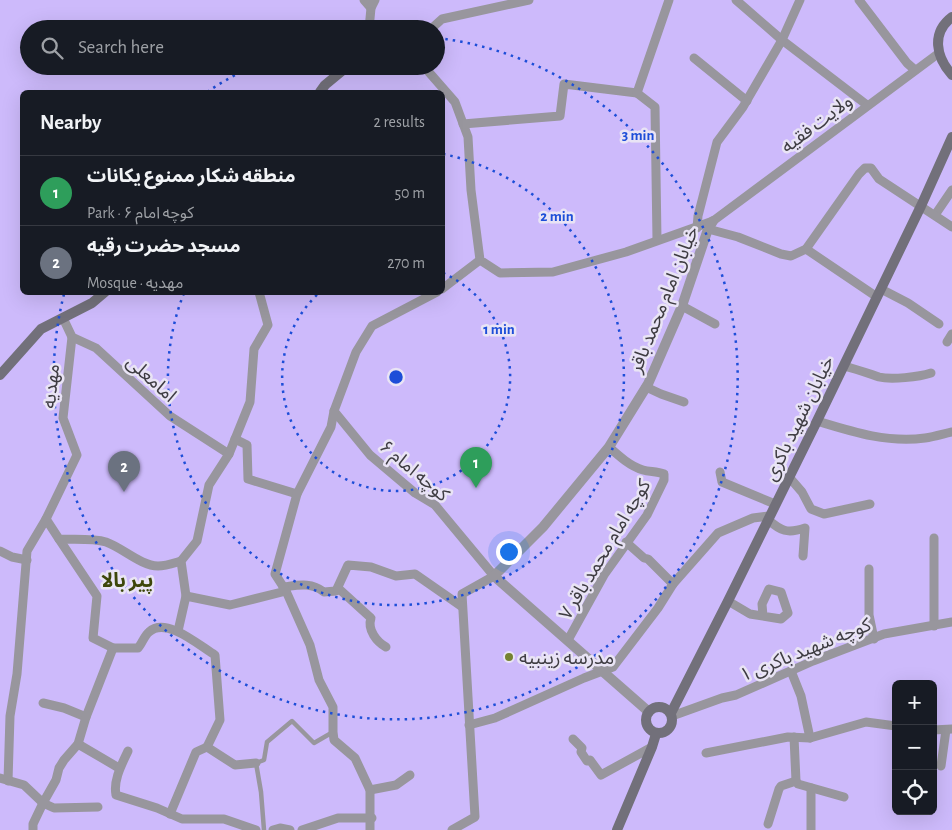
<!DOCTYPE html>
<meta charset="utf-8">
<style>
:root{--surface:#171b24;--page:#20242c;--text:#f1f3f6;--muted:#9ea1a6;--line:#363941;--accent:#758230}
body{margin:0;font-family:"Alegreya Sans","Noto Sans Arabic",sans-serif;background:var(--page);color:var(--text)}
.controls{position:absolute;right:15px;bottom:15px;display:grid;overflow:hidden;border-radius:8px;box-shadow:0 5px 20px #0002}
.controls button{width:45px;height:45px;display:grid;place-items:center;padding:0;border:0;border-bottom:1px solid var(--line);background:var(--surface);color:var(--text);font:25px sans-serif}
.you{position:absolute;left:508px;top:551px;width:18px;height:18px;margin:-12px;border:4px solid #fff;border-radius:50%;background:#1a73e8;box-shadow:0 0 0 8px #1a73e833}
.badge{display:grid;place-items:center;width:32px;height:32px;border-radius:50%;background:var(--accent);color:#fff;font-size:16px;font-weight:700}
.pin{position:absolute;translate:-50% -41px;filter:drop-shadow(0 1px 2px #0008)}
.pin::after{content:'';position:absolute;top:26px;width:18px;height:15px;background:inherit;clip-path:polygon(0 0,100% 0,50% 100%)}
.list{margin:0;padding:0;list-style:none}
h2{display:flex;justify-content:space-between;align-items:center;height:65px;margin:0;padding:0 20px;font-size:21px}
h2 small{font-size:16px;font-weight:400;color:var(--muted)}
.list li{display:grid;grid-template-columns:32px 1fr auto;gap:15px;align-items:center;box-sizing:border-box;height:70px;padding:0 20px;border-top:1px solid var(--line)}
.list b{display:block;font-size:19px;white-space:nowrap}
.list p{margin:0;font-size:16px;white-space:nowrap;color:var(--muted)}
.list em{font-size:16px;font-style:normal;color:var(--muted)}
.icon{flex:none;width:28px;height:28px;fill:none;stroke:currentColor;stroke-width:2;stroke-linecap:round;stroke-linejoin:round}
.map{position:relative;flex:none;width:952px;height:830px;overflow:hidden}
.search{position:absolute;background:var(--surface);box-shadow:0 5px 20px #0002;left:20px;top:20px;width:425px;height:55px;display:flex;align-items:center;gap:12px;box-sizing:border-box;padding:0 18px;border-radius:28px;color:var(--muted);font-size:19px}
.panel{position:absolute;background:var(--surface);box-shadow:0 5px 20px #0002;left:20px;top:90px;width:425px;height:205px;border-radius:8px}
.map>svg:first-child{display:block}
</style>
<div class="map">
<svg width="952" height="830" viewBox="0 0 952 830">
<rect width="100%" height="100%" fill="#e9e4f5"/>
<path fill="#cdbafb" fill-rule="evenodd" d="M 0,0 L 952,0 L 952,830 L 0,830 ZM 29,29 L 436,29 L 436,66 L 29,66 ZM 22,92 L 442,92 L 442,292 L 22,292 ZM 896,684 L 933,684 L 933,811 L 896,811 Z"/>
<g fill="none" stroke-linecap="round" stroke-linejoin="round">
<polyline stroke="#98969d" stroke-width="4.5" points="264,830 261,792 256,763 264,760 267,742 292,721 314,743 333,732"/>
<g stroke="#98969d" stroke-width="9">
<polyline points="364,0 371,8"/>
<polyline points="736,0 782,40 867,105"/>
<polyline points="859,0 907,63 915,70"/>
<polyline points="369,29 371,8 375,0"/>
<polyline points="431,29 442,19 529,0"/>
<polyline points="694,58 747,101"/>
<polyline points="420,66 427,70 455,102 468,137 471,190 480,260 500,273 553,272 626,252 713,221 939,53"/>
<polyline points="463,124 560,116 564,84 637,93"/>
<polyline points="935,215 952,190"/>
<polyline points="697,228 698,216 717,142 743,107 782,40 800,0"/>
<polyline points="708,229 738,237 781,254 791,256 806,249 859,174 865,168 871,168 879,179 952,227"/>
<polyline points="657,240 655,107 637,93 669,0"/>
<polyline points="806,249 877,297"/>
<polyline points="442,289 480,260"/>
<polyline points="881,289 908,303 939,324"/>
<polyline points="682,306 715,324"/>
<polyline points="63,318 72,337 96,348 170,416 229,454"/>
<polyline points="947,342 952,334"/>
<path d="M 844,366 C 856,369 867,373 879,377 C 891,380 919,377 931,373"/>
<polyline points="646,387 661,394 684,402"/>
<polyline points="334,411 370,455 415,493 435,505 494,576 462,594 475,817 452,830"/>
<path d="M 817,421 C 853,432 887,443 925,438 C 934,437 943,434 952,432"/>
<polyline points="235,439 247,445 248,479 297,494"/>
<polyline points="720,472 722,482 775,504"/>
<polyline points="789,477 802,492 811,509 824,514 870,504"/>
<polyline points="46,519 77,455 63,418 72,337"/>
<path d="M 767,519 C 781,531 787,534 805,528 L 803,556"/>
<path d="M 59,539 L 97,596 L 93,638 L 113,648 L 138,648 C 142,644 144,636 149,632 C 166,616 200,646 215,655 L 220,720 L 207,747 L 235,765 L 256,763"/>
<polyline points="626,542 644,558 648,559 673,584"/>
<polyline points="0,551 12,557 27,560"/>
<polyline points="869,569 869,615 874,639"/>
<path d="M 283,587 C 299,585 311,582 324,592 L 336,591 L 348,565 L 371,567 L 396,576 L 415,574 L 461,606"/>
<path d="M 338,588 L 371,618 C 367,630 377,642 386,647"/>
<polyline points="186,596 181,561 197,541 209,485 229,454 250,402 254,349 268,325 259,292"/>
<polyline points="728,601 750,614 781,619 788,613 781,592 769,589 762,604 763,616"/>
<polyline points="934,626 934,538"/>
<polyline points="178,631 186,596 230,605 286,591"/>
<path d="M 568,640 L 604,575 L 647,515 L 664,480 L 664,474 C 657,471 650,472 643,470 C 630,466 619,456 609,447"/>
<polyline points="791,671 801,696 810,738"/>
<polyline points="43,703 64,708 86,717"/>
<polyline points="672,716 722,698 736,695 813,661 884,634 952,622"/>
<polyline points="469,725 495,718 584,678 613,667 658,608 673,584 718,533 753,518 769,516"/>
<polyline points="933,730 952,729"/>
<polyline points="794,737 796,781 798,784 844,797"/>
<polyline points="573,739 582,748 581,752 587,761 590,760 601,775 652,747"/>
<polyline points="78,744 119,768"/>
<path d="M 128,751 C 122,764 113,780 116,795 L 157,808 L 182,819 L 224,819 L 256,830"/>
<polyline points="706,753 788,737 810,738 866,722 896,726"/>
<polyline points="941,766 946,730"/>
<polyline points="0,778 24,785 43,803 54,808 98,807"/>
<path d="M 8,781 L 10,716 L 17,674 L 27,551 L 46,519 L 59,539 C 74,540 92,538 106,542 C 123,548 141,566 158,566 C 166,566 174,563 181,561"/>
<polyline points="370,790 396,785 410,775"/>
<polyline points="170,814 196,752 207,747"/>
<polyline points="768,824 779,789 781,786 796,781"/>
<polyline points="33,830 33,824 43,803 56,780 59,768 64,760 78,744 86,717 113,648"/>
<polyline points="273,830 280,828 290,830"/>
<polyline points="302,830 338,818 372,818"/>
<polyline points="370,830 370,790 355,758 334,740 333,732 333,707 319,680 310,645 286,591 275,574 297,494 331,427 334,411 356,352 372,326 437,292"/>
<polyline points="811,830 811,788"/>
</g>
<polyline stroke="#98969d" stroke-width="10" points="649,712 494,576 543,527 609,447 648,384 682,306 708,229 713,221"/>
<g stroke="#72707a" stroke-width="10">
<path d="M 952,17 C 931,33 936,57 952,75"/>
<polyline points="320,92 325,85 348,66"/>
<polyline points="0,375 41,329 92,303 105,292"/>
<circle cx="659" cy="720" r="13"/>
<polyline points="671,713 728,601 817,421 921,206 952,137"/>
<polyline points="617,830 652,747 656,734"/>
</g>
</g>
<g fill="none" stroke="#1d4ed8" stroke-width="2.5" stroke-dasharray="2.5 5">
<path d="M443 273A114 114 0 1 1 319 293"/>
<path d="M443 154A228 228 0 1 1 184 293"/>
<path d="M207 92A342 342 0 0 1 251 67M438 38A342 342 0 1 1 64 294"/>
</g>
<circle fill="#758230" stroke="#e9e4f5" stroke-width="2" cx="509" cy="657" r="5"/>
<g text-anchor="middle" stroke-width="5" stroke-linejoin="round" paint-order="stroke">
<g font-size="19" fill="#3e3c42" stroke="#e9e4f5">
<text transform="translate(816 123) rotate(-37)" y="7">ولایت فقیه</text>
<text transform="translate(663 299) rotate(-68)" y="7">خیابان امام محمد باقر</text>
<text transform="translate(152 378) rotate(42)" y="7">امامعلی</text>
<text transform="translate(50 386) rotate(-84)" y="7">مهدیه</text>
<text transform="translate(798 418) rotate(-64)" y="7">خیابان شهید باکری</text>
<text transform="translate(415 470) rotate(40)" y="7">کوچه امام ۶</text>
<text transform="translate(604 549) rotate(-59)" y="7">کوچه امام محمد باقر ۷</text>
<text transform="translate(805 649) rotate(-22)" y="7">کوچه شهید باکری ۱</text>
</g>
<g font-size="19" fill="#3e3c42" stroke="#e9e4f5" text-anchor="start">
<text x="519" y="664">مدرسه زینبیه</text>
</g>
<g font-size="20" font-weight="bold" fill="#3d460a" stroke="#e9e4f5">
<text x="127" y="587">پیر بالا</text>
</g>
</g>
<circle cx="396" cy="377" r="8" fill="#1d4ed8" stroke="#e9e4f5" stroke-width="2.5"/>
<g font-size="15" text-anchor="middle" font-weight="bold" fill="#1d4ed8" stroke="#e9e4f5" stroke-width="5" stroke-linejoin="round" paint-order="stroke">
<text x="638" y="140">3 min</text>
<text x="557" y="221">2 min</text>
<text x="499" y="334">1 min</text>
</g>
</svg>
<div class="controls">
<button>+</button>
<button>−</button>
<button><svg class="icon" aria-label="locate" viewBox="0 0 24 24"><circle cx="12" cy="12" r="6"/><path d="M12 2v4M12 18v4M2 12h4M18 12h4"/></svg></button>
</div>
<div class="you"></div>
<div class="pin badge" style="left:476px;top:488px;background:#2e9e5b">1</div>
<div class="pin badge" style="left:124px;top:492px;background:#6b7280">2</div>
<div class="search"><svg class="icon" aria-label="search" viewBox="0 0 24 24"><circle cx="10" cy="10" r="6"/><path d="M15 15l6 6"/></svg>Search here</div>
<section class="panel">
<h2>Nearby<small>2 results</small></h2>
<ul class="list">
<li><span class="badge" style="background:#2e9e5b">1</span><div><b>منطقه شکار ممنوع یکانات</b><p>Park · کوچه امام ۶</p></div><em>50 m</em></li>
<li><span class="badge" style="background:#6b7280">2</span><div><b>مسجد حضرت رقیه</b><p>Mosque · مهدیه</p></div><em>270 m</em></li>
</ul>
</section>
</div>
